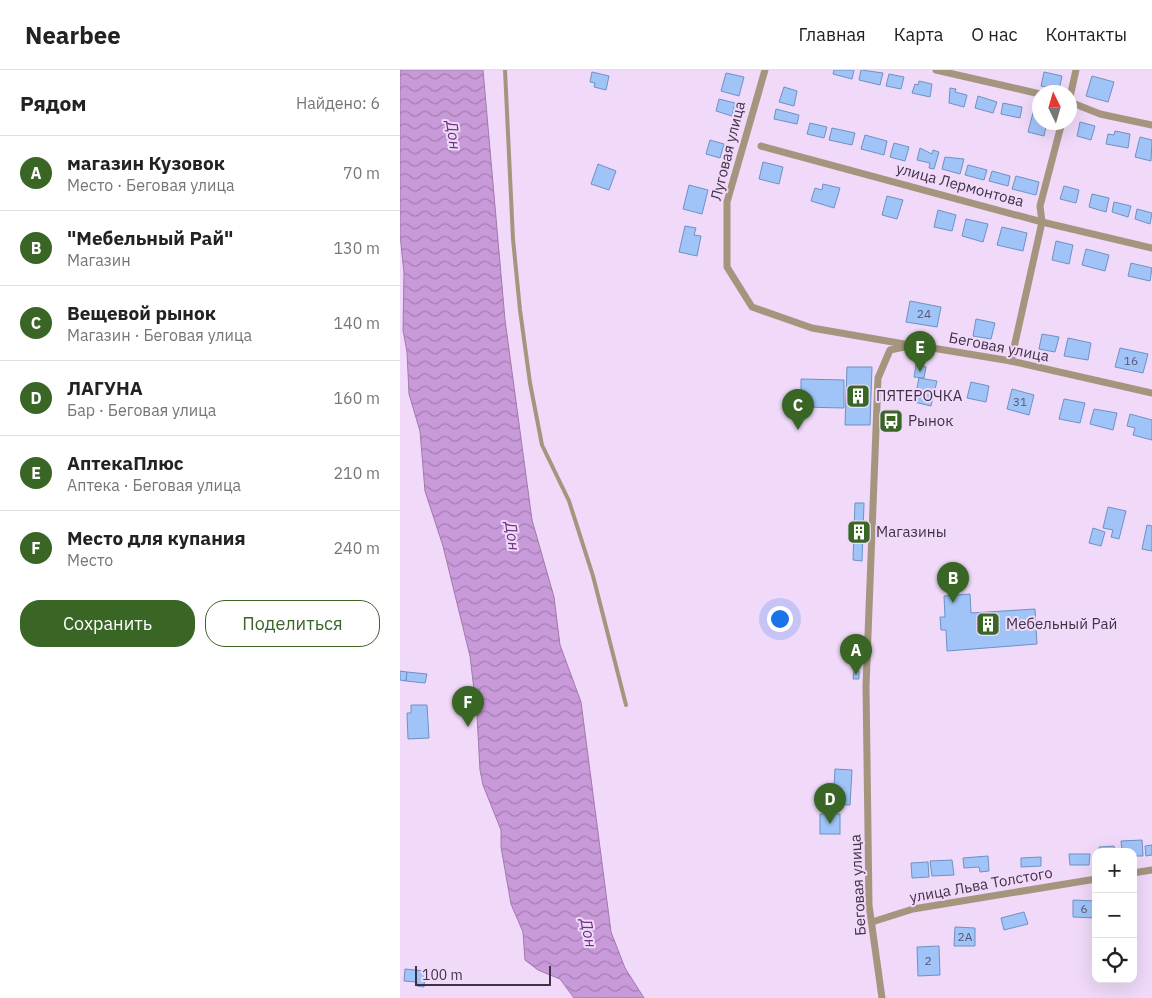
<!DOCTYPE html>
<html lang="ru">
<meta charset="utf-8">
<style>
:root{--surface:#fff;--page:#f2f2f2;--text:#222;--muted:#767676;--line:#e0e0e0;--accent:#396625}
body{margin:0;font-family:"IBM Plex Sans",sans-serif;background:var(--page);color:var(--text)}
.controls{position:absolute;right:15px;bottom:15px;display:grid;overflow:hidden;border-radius:10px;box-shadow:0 5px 20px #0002}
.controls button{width:45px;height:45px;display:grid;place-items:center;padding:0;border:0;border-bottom:1px solid var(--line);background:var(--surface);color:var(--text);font:25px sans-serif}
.compass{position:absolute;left:632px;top:15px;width:45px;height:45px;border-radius:50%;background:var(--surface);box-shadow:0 5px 20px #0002;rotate:355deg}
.scale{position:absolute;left:15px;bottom:12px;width:136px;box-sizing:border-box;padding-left:5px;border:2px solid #413146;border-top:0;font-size:14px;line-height:18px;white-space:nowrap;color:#413146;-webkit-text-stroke:4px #f0d9f9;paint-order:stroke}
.you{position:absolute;left:379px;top:548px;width:18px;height:18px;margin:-12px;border:4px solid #fff;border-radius:50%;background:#1a73e8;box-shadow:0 0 0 8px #1a73e833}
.badge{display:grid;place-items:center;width:32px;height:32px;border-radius:50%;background:var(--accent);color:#fff;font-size:16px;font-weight:700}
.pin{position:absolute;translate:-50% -41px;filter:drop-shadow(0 1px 2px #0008)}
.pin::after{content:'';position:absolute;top:26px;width:18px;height:15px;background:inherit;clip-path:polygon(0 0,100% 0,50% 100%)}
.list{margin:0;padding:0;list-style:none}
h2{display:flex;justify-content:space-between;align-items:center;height:65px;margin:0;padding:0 20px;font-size:21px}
h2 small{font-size:16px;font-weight:400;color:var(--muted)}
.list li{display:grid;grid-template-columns:32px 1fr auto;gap:15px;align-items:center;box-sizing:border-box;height:75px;padding:0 20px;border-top:1px solid var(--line)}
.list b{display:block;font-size:19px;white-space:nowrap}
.list p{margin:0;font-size:16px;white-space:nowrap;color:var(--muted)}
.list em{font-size:16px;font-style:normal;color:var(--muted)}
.actions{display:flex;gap:10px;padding:15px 20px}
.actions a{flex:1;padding:11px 0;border:1px solid var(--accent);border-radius:20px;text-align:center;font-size:18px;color:var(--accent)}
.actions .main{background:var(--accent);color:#fff}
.icon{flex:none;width:28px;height:28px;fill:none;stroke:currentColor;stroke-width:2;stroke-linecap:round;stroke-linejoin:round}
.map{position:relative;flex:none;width:752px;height:928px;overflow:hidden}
header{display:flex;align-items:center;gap:30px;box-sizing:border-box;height:70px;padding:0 25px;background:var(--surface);border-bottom:1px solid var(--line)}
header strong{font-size:24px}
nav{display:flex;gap:28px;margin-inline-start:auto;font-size:18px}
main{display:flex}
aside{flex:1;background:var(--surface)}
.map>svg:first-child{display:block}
</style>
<header>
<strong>Nearbee</strong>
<nav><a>Главная</a><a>Карта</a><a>О нас</a><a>Контакты</a></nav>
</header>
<main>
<aside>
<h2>Рядом<small>Найдено: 6</small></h2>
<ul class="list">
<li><span class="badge">A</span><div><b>магазин Кузовок</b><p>Место · Беговая улица</p></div><em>70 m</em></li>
<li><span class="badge">B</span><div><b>&quot;Мебельный Рай&quot;</b><p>Магазин</p></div><em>130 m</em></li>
<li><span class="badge">C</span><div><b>Вещевой рынок</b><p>Магазин · Беговая улица</p></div><em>140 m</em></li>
<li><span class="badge">D</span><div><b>ЛАГУНА</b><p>Бар · Беговая улица</p></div><em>160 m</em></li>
<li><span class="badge">E</span><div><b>АптекаПлюс</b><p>Аптека · Беговая улица</p></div><em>210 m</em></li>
<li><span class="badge">F</span><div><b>Место для купания</b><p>Место</p></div><em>240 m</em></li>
</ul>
<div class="actions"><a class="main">Сохранить</a><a>Поделиться</a></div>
</aside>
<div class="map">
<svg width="752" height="928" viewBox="0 0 752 928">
<defs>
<pattern id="water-waves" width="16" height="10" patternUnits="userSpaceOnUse" patternTransform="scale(1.25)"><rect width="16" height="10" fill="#c99ad9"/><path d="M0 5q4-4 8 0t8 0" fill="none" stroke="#a57eb2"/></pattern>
</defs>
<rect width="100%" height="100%" fill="#f0d9f9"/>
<polygon fill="url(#water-waves)" stroke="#a07aad" points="0,0 83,0 105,250 132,450 154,527 160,575 181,632 211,862 225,898 244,928 174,928 160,909 138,900 125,890 123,862 111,834 101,777 101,760 83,715 80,700 77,645 70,586 43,476 25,421 20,361 9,324 7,282 3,260 4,203 0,164"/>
<g fill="#a0c4f8" stroke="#6f91c2">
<polygon points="434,0 454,0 452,9 433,4"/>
<polygon points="461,0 483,3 480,15 459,10"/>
<polygon points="192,2 209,6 206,20 194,17 195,13 190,12"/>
<polygon points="644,2 662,6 659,20 641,16"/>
<polygon points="326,3 344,7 339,26 321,21"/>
<polygon points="489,4 504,7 501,19 486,16"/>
<polygon points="692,6 714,12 708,32 686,26"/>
<polygon points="519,11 532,14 530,27 512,23 515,14 518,15"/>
<polygon points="384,17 397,21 394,36 379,32"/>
<polygon points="550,18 556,19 555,22 567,25 564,37 549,33"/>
<polygon points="578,26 597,32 593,43 575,38"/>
<polygon points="319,29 335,33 332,46 316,41"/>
<polygon points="603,33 622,37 620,48 601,44"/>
<polygon points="376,39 399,45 397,54 374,49"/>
<polygon points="634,39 640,40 640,52 647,52 644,66 628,62"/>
<polygon points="680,52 695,56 691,70 677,66"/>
<polygon points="410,53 427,57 424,68 407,64"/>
<polygon points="432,58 455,63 452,75 429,70"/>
<polygon points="715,61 730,64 728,78 706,74 708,64 714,65"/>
<polygon points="465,65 487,71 484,85 461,79"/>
<polygon points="740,67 752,70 751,91 735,87"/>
<polygon points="310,70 324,74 320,88 306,84"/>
<polygon points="494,73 509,77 505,91 490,87"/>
<polygon points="520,78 532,84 533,80 539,82 534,99 529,98 530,93 517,90"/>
<polygon points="545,87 564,89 560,104 542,99"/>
<polygon points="363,92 383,97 379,114 359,109"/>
<polygon points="198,94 216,101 209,120 191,114"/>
<polygon points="568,95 587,100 584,110 565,105"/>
<polygon points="592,101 610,106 608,116 589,111"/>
<polygon points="616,106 639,112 636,125 612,119"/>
<polygon points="423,114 440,118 434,138 411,131 415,118 422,120"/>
<polygon points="289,115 308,120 302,144 283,139"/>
<polygon points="664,116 679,120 676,133 660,129"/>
<polygon points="692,124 709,128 706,142 689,137"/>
<polygon points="487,126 503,130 497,149 482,145"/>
<polygon points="714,132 731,136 728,147 712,142"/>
<polygon points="737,139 752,143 750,154 735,149"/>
<polygon points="538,140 556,145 552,161 534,157"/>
<polygon points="566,149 588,154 583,172 562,166"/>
<polygon points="285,156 296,158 294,165 301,166 297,186 279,182"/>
<polygon points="602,157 627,163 623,181 597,175"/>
<polygon points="656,171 673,175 669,194 652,190"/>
<polygon points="686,179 709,185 705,201 682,195"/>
<polygon points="731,193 752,198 750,211 728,206"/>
<polygon points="510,231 541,237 537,257 506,252"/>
<polygon points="576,249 595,253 591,269 573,266"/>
<polygon points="642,264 659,267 655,282 639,279"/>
<polygon points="668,268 691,273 688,290 664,286"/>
<polygon points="720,278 748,284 743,303 715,297"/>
<polygon points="516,295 526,297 524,308 514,307"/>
<polygon points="447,297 472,297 470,355 445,355"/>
<polygon points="519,308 537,311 531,336 514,332"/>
<polygon points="401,309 444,310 444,338 401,337"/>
<polygon points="571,312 589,316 586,332 567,328"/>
<polygon points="612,319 634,325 629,345 607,339"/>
<polygon points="664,329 685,333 680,353 659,349"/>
<polygon points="694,339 717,343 713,360 690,354"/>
<polygon points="730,344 752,350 752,370 733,365 735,358 727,356"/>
<polygon points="455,433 464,433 462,491 453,490"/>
<polygon points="708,437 726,441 719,469 711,467 713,460 703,458"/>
<polygon points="747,455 752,456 752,481 742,479"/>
<polygon points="693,458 705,462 701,476 689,473"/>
<polygon points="570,524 571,543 635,539 637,574 547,581 546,560 541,560 540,547 545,547 544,526"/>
<polygon points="0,601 7,602 6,611 0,610"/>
<polygon points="454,601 459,601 459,609 453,609"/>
<polygon points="7,602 27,604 25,613 6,611"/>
<polygon points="11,635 27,635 29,668 8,669 7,643 11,643"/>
<polygon points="435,699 452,700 450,735 433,734"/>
<rect x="420" y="744" width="20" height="20"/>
<polygon points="742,770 743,786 733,786 733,782 722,782 721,771"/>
<polygon points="752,775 752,785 746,786 745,776"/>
<polygon points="714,776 715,782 699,782 699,777"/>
<polygon points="669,784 690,784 689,795 670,795"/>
<polygon points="588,786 589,801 580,802 579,797 564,798 563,788"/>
<polygon points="641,787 641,796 621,797 621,788"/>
<polygon points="552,790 554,805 532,806 530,791"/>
<polygon points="528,792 529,807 512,808 511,793"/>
<polygon points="673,830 696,831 696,848 673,847"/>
<polygon points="624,842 628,854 604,860 601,848"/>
<polygon points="555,857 575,858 575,876 554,876"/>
<polygon points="539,876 540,905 518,906 517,877"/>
<polygon points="5,899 25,901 24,917 17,916 17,912 4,911"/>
</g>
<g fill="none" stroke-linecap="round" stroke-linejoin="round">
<polyline stroke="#a5957f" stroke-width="4" points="105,0 113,169 120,240 130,313 142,375 169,431 193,506 226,635"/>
<g stroke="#a5957f" stroke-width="7">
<polyline points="365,0 327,132 327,197 352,237 412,258 510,275"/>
<polyline points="536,0 640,24"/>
<polyline points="670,27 676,0"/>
<polyline points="670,32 700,44 752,55"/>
<polyline points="361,76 642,152 752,178"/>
<polyline points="611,291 642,152 640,136 662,52"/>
<polyline points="733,803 752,800"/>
<polyline points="472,852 513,839 696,809"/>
<polyline points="482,928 469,835 466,616 478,308 490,280 514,275 611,291 752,323"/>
</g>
</g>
<defs>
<g id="building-square" transform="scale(1.25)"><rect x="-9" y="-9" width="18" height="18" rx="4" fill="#396625" stroke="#f0d9f9"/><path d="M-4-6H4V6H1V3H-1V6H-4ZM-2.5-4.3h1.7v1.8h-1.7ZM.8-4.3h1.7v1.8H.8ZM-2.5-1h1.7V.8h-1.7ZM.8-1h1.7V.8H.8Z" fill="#fff"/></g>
<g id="bus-square" transform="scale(1.25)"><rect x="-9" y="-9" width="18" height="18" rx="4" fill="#396625" stroke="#f0d9f9"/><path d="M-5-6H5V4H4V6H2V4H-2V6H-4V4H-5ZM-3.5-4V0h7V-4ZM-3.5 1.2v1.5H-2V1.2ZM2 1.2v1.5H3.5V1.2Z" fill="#fff"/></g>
</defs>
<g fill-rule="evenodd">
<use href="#building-square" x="458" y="326"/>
<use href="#bus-square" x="491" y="351"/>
<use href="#building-square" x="459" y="462"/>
<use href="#building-square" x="588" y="554"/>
</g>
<g text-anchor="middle" stroke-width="4" stroke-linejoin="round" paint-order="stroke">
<g font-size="12" fill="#595672">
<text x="524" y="248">24</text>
<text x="731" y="295">16</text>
<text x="620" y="336">31</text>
<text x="684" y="843">6</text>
<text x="565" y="871">2А</text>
<text x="528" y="895">2</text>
</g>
<g font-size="15" fill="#413146" stroke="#f0d9f9">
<text transform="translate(328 81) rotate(-76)" y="5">Луговая улица</text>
<text transform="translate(560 115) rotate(15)" y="5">улица Лермонтова</text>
<text transform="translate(599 277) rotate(11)" y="5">Беговая улица</text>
<text transform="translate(458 815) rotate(-93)" y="5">Беговая улица</text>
<text transform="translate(581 815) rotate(-10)" y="5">улица Льва Толстого</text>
</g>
<g font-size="15" fill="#413146" stroke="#f0d9f9" text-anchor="start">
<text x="476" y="331">ПЯТЕРОЧКА</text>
<text x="508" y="356">Рынок</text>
<text x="476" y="467">Магазины</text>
<text x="606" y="559">Мебельный Рай</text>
</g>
<g font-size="16" font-style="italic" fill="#6b327d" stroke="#f0d9f9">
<text transform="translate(54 65) rotate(82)" y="6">Дон</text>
<text transform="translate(113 466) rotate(82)" y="6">Дон</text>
<text transform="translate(189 863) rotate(79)" y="6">Дон</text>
</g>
</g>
</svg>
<div class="controls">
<button>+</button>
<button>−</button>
<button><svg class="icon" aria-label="locate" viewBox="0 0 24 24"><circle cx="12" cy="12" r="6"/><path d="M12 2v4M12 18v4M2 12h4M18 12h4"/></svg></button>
</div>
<svg class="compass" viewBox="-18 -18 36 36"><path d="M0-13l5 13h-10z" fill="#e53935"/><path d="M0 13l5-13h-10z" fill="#767676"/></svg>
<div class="scale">100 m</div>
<div class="you"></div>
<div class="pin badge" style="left:456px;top:605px">A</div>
<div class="pin badge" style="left:553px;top:533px">B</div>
<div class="pin badge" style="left:398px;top:360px">C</div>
<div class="pin badge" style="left:430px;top:754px">D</div>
<div class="pin badge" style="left:520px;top:302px">E</div>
<div class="pin badge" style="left:68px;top:657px">F</div>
</div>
</main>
